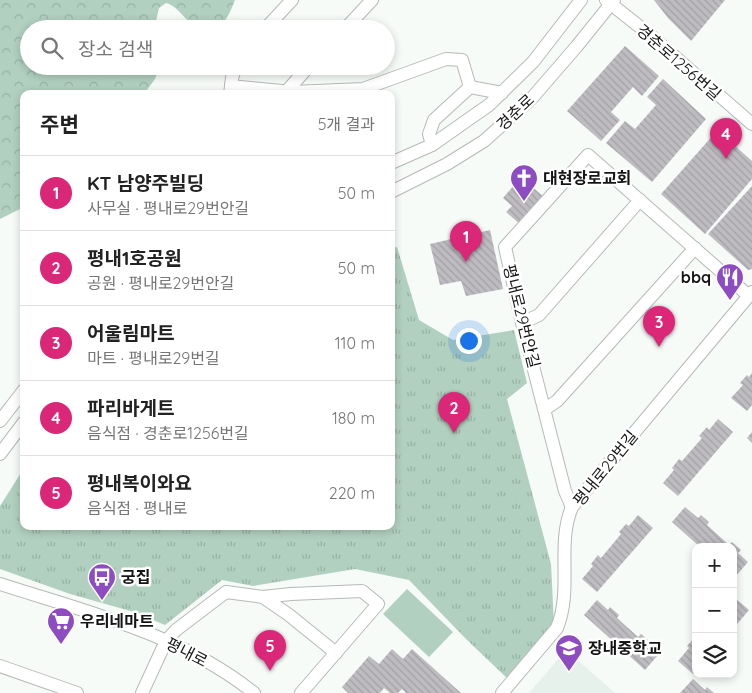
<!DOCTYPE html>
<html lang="ko">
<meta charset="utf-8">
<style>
:root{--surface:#fff;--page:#f6f6f6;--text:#222;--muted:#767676;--line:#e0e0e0;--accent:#db2777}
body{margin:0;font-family:Quicksand,"Noto Sans KR",sans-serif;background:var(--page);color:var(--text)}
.controls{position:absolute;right:15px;bottom:15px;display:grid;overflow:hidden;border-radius:10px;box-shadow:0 2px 8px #0003}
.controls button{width:45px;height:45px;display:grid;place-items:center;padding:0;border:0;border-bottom:1px solid var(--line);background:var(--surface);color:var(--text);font:25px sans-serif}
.you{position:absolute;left:468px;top:340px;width:18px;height:18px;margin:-12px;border:4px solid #fff;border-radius:50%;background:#1a73e8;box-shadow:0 0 0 8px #1a73e833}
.badge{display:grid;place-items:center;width:32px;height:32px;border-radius:50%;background:var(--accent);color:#fff;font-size:16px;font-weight:700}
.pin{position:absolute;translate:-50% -41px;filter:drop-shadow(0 1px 2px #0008)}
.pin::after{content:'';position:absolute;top:26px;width:18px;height:15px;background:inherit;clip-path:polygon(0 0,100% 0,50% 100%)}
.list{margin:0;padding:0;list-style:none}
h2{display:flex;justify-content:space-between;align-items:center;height:65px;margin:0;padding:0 20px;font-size:21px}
h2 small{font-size:16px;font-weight:400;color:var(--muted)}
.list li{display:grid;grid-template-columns:32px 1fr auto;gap:15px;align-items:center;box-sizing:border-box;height:75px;padding:0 20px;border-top:1px solid var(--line)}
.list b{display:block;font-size:19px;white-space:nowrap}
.list p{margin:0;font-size:16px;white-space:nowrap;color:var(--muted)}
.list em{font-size:16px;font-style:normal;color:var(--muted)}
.icon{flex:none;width:28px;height:28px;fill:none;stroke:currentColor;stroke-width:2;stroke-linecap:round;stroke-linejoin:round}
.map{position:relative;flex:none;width:752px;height:693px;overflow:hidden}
.search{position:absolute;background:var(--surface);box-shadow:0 2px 8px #0003;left:20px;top:20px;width:375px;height:55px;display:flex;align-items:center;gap:12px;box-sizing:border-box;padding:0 18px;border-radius:28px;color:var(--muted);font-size:19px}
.panel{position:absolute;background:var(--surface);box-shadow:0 2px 8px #0003;left:20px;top:90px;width:375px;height:440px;border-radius:10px}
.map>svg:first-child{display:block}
</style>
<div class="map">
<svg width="752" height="693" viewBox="0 0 752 693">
<defs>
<pattern id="forest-crowns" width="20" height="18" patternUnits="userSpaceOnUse" patternTransform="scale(1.25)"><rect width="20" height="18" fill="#b1d0bf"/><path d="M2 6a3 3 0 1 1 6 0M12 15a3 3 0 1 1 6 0" fill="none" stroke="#97b2a3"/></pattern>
<pattern id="park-tufts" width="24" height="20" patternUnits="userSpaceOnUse" patternTransform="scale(1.25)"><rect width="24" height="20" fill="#b1d0bf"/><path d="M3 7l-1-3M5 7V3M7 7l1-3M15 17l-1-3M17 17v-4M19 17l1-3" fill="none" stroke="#97b2a3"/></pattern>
<pattern id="building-back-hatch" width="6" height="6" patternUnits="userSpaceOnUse" patternTransform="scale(1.25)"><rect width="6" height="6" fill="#bebcc1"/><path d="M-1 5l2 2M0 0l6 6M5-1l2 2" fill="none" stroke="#a2a1a5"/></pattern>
</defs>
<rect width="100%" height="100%" fill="#f6fbf8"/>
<polygon fill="#e5f1ea" points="566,650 615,693 529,693"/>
<path fill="url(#forest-crowns)" d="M 0,0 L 235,0 C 229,14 225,29 207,29 C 187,29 183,8 166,3 L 159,8 L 156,21 L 156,29 L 29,29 L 29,66 L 160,66 L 155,79 L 144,94 L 24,94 L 24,207 L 0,219 Z"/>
<polygon fill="url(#park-tufts)" points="397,247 419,320 453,340 514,330 527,383 507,399 551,564 554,625 509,680 466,639 409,580 355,569 253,586 222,580 165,625 134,612 70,594 0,569 0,506 24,468 24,526 391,526 391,249"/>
<polygon fill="#b1d0bf" points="407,589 453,632 429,657 383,614"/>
<g fill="url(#building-back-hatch)">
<polygon points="654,0 725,0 691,41 668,18"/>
<polygon points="625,46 659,76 642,96 633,87 611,112 620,120 601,141 567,111"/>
<polygon points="663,79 706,119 652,182 606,143 625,121 635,129 656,105 647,97"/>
<polygon points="715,133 734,145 752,161 752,179 705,234 661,194"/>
<polygon points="521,177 545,198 521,225 506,212 512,206 503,198"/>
<polygon points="752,186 752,269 748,270 708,234"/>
<polygon points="490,230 503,289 466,296 461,281 440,285 430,244"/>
<polygon points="752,373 752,405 747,411 731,398 743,385 740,383 747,375 749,377"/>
<polygon points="718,419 733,432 678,496 663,483 674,470 672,468 679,459 682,461 702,438 699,436 707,427 709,430"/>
<polygon points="752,432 752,443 747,438"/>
<polygon points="685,507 698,518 701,515 709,522 707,525 729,545 732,542 741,550 738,553 748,562 735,577 733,576 733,547 700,547 672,522"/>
<polygon points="638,515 653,528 597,592 582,579 593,566 591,564 598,555 601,558 621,534 619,532 626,524 629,526"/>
<polygon points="734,597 749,610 733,629 733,598"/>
<polygon points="597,600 608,610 610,607 619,615 617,618 638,637 641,634 650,642 647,645 658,655 645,670 584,615"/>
<polygon points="695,637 696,671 693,674 678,661 689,648 687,646"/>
<polygon points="392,649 403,659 412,649 461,693 406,693 402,689 398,693 390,693 384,688 380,693 348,693 342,687 369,656 379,664"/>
<polygon points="693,679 705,690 707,687 714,693 680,693"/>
</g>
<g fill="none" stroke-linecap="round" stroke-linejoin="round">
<g stroke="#b6bab7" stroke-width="14">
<g id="minor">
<polyline points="606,0 650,35 752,124"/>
<polyline points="265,29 292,0"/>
<polyline points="345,29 372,0"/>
<polyline points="231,86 292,92 363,89 446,59 462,60 470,87"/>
<polyline points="470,87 502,93"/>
<polyline points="286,92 309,66"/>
<polyline points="230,94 232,78 236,66"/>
<polyline points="432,145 429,134 434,120 470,87"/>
<polyline points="391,163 432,145 489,105 533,62 581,0"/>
<polyline points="391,192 447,164 484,141 532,98 577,46 614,0"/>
<polyline points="522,323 539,315 640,200"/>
<polyline points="545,409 557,401 695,248"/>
<polyline points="0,421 24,390"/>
<polyline points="0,454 24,422"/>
<polyline points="572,507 565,491 522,323 505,247 588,155 749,296"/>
<path d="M 0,584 C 87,612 181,634 254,693"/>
<polyline points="263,597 289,615 336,653"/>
<polyline points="0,666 77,693"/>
<polyline points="142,693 166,641 176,630 226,592 263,597 291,594 362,591 378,604 301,693"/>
<path d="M 502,693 L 557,628 C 573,589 556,545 572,507 L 752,292"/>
</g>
</g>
<use href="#minor" stroke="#fff" stroke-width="12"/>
</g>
<defs>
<g id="church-pin" transform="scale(1.4375)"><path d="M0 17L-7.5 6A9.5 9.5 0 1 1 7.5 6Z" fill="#8d4cc1" stroke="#fff"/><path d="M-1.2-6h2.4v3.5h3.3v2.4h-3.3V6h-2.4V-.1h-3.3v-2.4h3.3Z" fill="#fff"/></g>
<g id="restaurant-pin" transform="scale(1.4375)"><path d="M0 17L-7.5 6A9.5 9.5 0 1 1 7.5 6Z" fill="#8d4cc1" stroke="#fff"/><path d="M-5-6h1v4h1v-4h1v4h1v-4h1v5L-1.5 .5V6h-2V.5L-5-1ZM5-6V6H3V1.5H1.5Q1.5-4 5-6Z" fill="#fff"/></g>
<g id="bus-pin" transform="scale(1.4375)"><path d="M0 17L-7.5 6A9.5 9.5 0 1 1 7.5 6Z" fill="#8d4cc1" stroke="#fff"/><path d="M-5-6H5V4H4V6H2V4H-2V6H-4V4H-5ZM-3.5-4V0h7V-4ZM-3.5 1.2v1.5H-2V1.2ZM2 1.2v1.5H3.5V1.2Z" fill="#fff"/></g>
<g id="supermarket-pin" transform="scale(1.4375)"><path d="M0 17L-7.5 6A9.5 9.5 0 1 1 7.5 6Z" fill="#8d4cc1" stroke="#fff"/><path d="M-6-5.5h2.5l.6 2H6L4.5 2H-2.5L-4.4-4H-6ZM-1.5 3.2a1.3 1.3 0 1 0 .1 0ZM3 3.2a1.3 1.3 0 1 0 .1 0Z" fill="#fff"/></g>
<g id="school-pin" transform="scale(1.4375)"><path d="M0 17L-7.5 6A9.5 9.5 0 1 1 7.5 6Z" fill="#8d4cc1" stroke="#fff"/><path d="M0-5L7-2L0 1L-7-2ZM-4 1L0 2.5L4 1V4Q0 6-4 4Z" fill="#fff"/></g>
</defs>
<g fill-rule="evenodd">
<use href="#church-pin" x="524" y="178"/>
<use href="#restaurant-pin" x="730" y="277"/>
<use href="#bus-pin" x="102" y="577"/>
<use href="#supermarket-pin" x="61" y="621"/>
<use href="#school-pin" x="569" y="648"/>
</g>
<g text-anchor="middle" stroke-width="5" stroke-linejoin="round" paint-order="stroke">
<g font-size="16" fill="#141514" stroke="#fff">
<text transform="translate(679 62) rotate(41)" y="6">경춘로1256번길</text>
<text transform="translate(515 112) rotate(-43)" y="6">경춘로</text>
<text transform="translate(522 316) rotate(76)" y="6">평내로29번안길</text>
<text transform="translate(605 468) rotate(-51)" y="6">평내로29번길</text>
<text transform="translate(187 652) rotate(27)" y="6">평내로</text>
</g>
<g font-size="16" font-weight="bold" fill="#141514" stroke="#fff" text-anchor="start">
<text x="543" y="184">대현장로교회</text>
<text x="711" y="283" text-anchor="end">bbq</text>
<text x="121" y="583">궁집</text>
<text x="80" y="627">우리네마트</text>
<text x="588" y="654">장내중학교</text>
</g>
</g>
</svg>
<div class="controls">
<button>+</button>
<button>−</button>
<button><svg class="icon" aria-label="layers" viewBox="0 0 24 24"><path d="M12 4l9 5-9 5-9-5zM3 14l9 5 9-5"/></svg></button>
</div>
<div class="you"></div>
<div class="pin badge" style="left:466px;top:262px">1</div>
<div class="pin badge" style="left:454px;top:433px">2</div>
<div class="pin badge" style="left:659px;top:347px">3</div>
<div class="pin badge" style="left:726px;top:159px">4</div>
<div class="pin badge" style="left:270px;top:671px">5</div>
<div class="search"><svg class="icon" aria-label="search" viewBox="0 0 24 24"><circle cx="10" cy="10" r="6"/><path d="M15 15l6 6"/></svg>장소 검색</div>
<section class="panel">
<h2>주변<small>5개 결과</small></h2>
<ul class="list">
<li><span class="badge">1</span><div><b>KT 남양주빌딩</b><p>사무실 · 평내로29번안길</p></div><em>50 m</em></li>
<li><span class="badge">2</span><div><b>평내1호공원</b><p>공원 · 평내로29번안길</p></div><em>50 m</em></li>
<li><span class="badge">3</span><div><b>어울림마트</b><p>마트 · 평내로29번길</p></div><em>110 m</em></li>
<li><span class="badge">4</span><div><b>파리바게트</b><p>음식점 · 경춘로1256번길</p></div><em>180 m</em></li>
<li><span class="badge">5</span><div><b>평내복이와요</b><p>음식점 · 평내로</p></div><em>220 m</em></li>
</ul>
</section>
</div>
